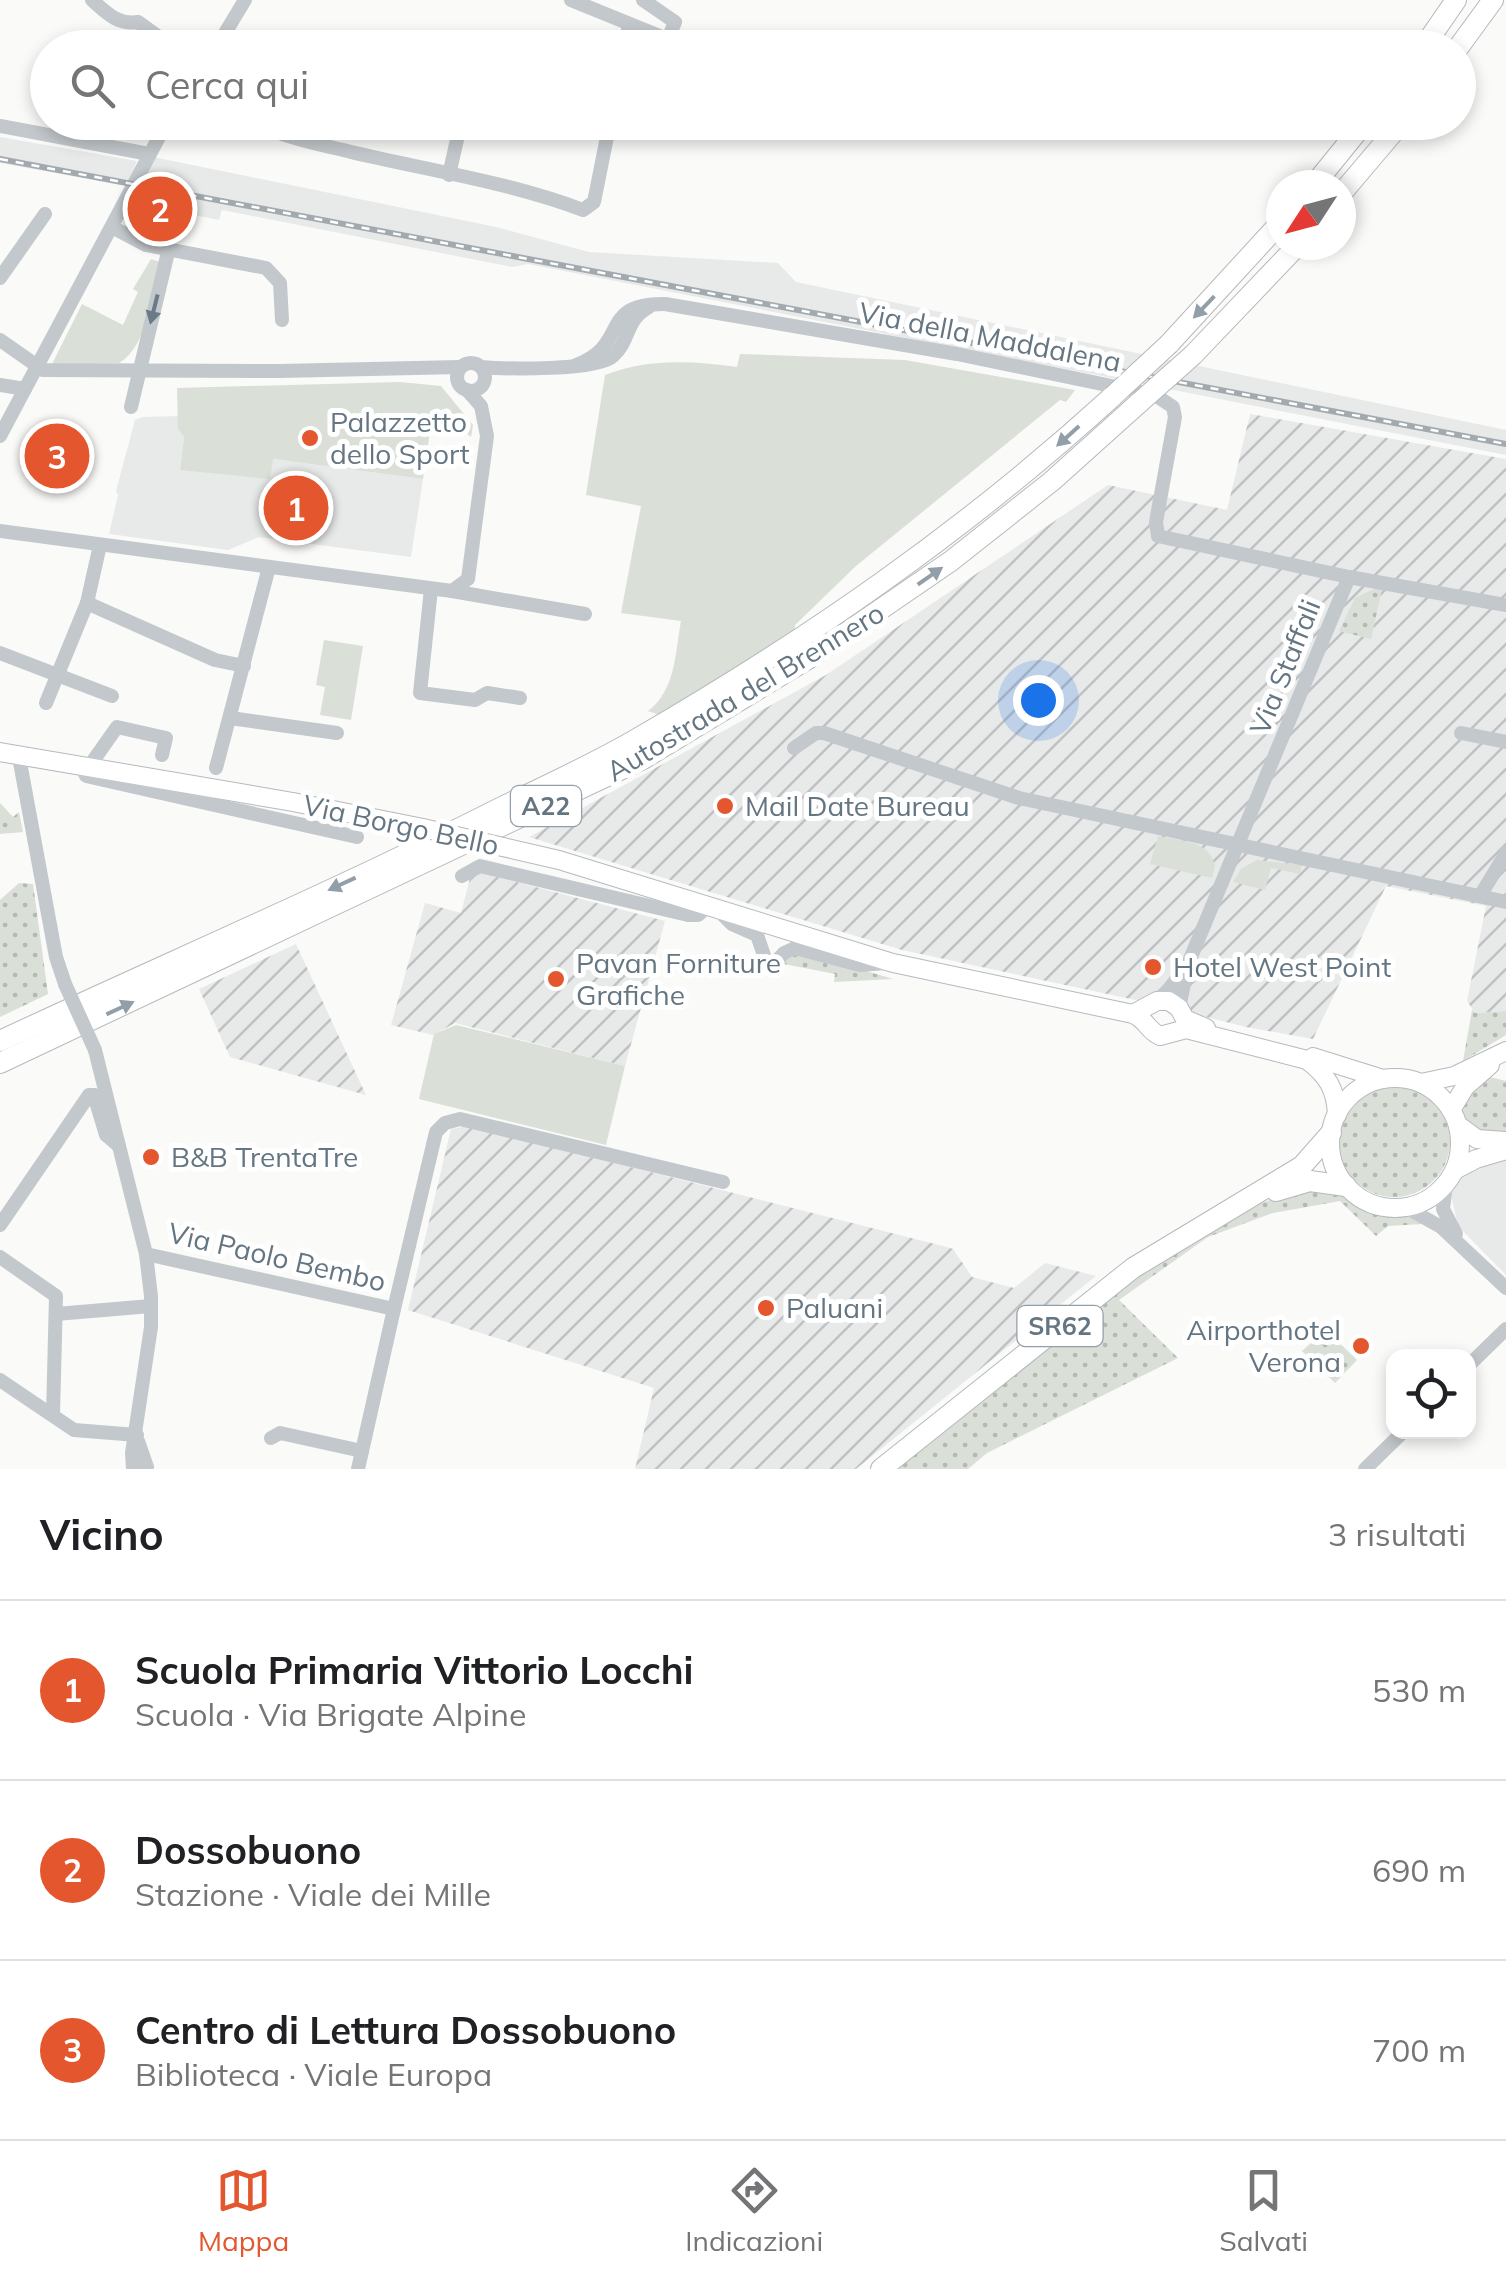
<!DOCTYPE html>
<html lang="it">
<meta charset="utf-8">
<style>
:root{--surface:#fff;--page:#f2f2f2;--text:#202124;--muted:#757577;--line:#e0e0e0;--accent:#e4572e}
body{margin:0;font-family:Mulish,sans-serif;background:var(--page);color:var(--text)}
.controls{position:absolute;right:30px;bottom:30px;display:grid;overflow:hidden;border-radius:20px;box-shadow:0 5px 15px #0003}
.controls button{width:90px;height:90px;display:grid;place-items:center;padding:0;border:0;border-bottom:2px solid var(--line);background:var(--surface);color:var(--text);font:50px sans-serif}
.compass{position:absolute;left:1266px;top:170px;width:90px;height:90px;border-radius:50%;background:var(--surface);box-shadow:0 5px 15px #0003;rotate:234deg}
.you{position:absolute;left:1038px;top:700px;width:35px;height:35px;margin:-25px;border:8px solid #fff;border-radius:50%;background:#1a73e8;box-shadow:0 0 0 15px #1a73e833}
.badge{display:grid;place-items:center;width:65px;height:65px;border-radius:50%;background:var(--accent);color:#fff;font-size:32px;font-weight:700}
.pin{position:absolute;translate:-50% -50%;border:5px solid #fff;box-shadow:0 2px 10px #0006}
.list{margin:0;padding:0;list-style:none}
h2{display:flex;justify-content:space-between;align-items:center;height:130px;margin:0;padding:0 40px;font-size:42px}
h2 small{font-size:32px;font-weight:400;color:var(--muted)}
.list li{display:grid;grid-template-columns:65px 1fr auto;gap:30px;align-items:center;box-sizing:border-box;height:180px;padding:0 40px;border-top:2px solid var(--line)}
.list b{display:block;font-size:38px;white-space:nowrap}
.list p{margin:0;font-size:32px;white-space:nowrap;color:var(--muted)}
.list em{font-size:32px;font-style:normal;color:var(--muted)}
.icon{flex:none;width:55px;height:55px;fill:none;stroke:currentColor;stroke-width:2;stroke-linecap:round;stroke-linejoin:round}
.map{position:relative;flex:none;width:1506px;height:1469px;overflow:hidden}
.search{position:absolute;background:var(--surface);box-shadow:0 5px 15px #0003;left:30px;right:30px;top:30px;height:110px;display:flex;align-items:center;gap:25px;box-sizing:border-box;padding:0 35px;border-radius:55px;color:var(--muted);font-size:38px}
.sheet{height:670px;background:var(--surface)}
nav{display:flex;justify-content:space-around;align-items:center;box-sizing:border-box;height:140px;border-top:2px solid var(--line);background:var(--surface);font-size:28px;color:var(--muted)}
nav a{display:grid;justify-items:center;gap:5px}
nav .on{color:var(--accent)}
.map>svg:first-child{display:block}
</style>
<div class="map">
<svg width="1506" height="1469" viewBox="0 0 1506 1469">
<defs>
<pattern id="industrial-furrows" width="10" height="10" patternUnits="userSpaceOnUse" patternTransform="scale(2.5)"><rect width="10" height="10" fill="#e8e9e9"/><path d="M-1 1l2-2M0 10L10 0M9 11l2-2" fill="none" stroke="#c0c1c2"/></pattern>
<pattern id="grass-dots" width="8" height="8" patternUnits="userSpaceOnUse" patternTransform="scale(2.5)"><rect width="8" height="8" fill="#dadfd7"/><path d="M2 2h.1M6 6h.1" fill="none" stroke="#b4b9b4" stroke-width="1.8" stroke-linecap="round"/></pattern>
</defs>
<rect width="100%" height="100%" fill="#fafaf8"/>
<g fill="#e8e9e9">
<polygon points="0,137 137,161 126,186 0,163"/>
<polygon points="153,157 496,227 589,252 778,263 796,282 1506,430 1506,455 528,264 512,267 222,210 219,220 179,212 177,219 172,219 144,214 147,199 137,197"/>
<polygon points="179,416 178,429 184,437 180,469 270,478 272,459 423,479 411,557 259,537 228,550 109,534 118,495 116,491 135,420 142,417"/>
<polygon points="1506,1154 1506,1275 1458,1226 1451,1195 1456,1179 1467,1168"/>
</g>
<g fill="url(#industrial-furrows)">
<polygon points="1250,414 1506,459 1506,1011 1475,1013 1467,1001 1486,906 1386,886 1313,1039 1246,1027 1159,1005 902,950 529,837 826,675 1108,485 1227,510"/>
<polygon points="478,872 665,921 625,1066 455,1023 433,1035 391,1025 425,903 461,913 471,874"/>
<polygon points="296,944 366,1095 230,1057 199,989"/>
<polygon points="468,1126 943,1246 953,1249 972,1277 1014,1288 1045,1263 1096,1276 856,1469 635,1469 654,1388 408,1310 451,1129"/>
</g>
<g fill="url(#grass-dots)">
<polygon points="1376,588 1382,589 1371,639 1339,631 1355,598"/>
<polygon points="0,803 13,817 19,812 23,832 0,834"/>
<polygon points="19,883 33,884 48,994 0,1017 0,900"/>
<polygon points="802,952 893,979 834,982 835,974 784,964 787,959"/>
<polygon points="1472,1010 1476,1013 1506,1011 1506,1035 1463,1061"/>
<polygon points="1486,1076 1506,1081 1506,1133 1485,1135 1465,1125 1459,1108"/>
<circle cx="1394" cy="1141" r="56"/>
<path d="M 1307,1188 L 1339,1190 L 1366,1209 L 1385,1214 L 1404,1214 L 1423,1224 L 1388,1226 L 1376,1236 L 1340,1201 L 1273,1213 L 1208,1237 L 1119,1300 L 1178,1358 L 987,1453 L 968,1469 L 895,1469 C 994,1389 1093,1296 1201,1230 C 1234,1211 1272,1199 1307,1188 Z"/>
<polygon points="1326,1330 1357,1360 1335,1383 1302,1351"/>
</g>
<g fill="#dadfd7">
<path d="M 151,259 L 161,262 C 152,293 148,346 119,363 L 52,364 L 82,304 L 123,325 L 138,292 L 133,289 Z"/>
<path d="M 740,354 L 905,360 L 1075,390 L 1066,402 L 1060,400 L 856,566 L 795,625 L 794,637 L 660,715 L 648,711 C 676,690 675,653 681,621 L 621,613 L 641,506 L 586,495 L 605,375 C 650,358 690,361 737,367 Z"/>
<polygon points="400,382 441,386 473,425 471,437 450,420 441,434 430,432 423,479 273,459 270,479 180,470 184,437 178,429 177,388"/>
<polygon points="324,640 363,646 351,720 320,715 325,687 316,685"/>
<path d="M 1158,836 C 1180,841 1210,840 1215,866 L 1212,878 L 1150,864 Z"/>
<polygon points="1257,860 1302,865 1300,874 1271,868 1265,890 1233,882 1241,869"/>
<polygon points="456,1025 625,1066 606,1145 419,1099 434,1034"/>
</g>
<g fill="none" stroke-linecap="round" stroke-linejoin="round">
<g stroke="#b5babe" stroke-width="20">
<g id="major">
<polyline points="0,752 293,802 423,828"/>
<path d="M 503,847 L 559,860 L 893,963 L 1133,1014 C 1147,1020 1147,1030 1160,1036 L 1186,1029 L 1307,1060 C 1327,1075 1336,1089 1337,1115"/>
<polyline points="1133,1014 1157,1001 1169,1001 1179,1008 1185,1019 1206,1028"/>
<polyline points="1313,1057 1383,1079"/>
<circle cx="1395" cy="1143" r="65"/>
<polyline points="1421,1083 1454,1076 1506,1051"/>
<polyline points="1451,1110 1465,1087 1490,1065"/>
<polyline points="1458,1125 1477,1139 1506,1141"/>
<polyline points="1455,1170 1476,1159 1506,1150"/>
</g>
</g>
<g stroke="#b4b9bd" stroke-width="22">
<g id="highway">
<polyline points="1423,48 1456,0"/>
<polyline points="1458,48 1493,0"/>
<polyline points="1314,185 1365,122"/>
<polyline points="1341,194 1402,122"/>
<polyline points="1169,344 1281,222"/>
<polyline points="1193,355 1298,245"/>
<path d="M 0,1041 C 167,963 336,891 500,808 C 545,786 592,765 635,740 C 808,640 965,531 1113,396"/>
<polyline points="0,1063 643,759 811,657 951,561 1052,481 1140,402"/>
<polyline points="1276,1191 1310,1181 1346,1186"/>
<polyline points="881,1469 1133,1268 1302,1166 1331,1133"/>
</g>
</g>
<g stroke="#c3c8cc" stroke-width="14">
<path d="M 92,0 C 107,13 117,25 138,22 L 174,48"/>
<polyline points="571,0 689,48"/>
<polyline points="643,0 675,22 668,39"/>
<polyline points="216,48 245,0"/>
<polyline points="625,48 629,24"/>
<path d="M 255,122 C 284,138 319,144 351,152 C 427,170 509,182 583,210 L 594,202 L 610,122"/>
<polyline points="0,126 149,154"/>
<polyline points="449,175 461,122"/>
<polyline points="121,210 158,226 158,239 147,245"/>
<polyline points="112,227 146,245 266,268 280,283 282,320"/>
<polyline points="0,278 45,214"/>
<polyline points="0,340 43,370 280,371 460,367"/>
<circle cx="471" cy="377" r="14"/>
<path d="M 576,365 C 631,345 597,303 665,304 L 957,354 L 1155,395 L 1173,407 L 1175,417 L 1156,522 L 1158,536 L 1349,577 L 1506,605"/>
<path d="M 481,367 C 505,369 598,371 613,356 C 631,340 624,321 649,307"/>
<polyline points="0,385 25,389"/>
<polyline points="131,407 169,248"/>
<polyline points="0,436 167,122"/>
<polyline points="0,531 452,591 585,614"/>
<polyline points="431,589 420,693 475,700 487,693 520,698"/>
<polyline points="452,591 468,579 487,436 481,406 467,390"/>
<polyline points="87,603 215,660 244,666"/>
<polyline points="0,653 112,696"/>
<polyline points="46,703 87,603 100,545"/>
<polyline points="230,718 337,733"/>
<polyline points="1461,733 1506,742"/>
<polyline points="794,748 816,733 824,733 1019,798 1506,902"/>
<polyline points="19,757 56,957 65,984"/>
<polyline points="82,767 86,776 357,837"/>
<polyline points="88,768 117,727 166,738 162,755"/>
<polyline points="216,768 269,567"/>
<polyline points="462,876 480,866 688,915 698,915 709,905"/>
<polyline points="1480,896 1506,853"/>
<polyline points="719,911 732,924 757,935 767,964"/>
<polyline points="1188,964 1349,577"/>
<polyline points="772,966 784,953 795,948 860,965 886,963"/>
<polyline points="1160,1001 1188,964 1179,1008"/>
<polyline points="95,1050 146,1254 151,1296 151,1327 132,1453 133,1469"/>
<polyline points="1446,1185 1443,1209 1456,1234"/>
<polyline points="1407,1208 1441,1227 1506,1288"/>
<polyline points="0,1225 89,1095 94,1095 106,1135 119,1146"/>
<polyline points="146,1254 394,1309 436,1132 445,1123 460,1119 723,1182"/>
<polyline points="0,1257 56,1296 53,1415"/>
<polyline points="56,1314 151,1306"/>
<polyline points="1468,1366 1506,1329"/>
<polyline points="0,1380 74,1430 137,1435"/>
<polyline points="271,1438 280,1433 362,1451"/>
<polyline points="138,1441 147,1467"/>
<polyline points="358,1469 394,1309"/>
<polyline points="1365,1469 1403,1432"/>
</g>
<use href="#major" stroke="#fff" stroke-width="18"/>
<use href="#highway" stroke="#fff" stroke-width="20"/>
<g stroke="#a2aab0" stroke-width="6">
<polyline id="rail" points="0,159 1506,444"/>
</g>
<use href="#rail" stroke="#fff" stroke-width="2.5" stroke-dasharray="8" stroke-linecap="butt"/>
<g stroke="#b5babe" stroke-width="20" stroke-linecap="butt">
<polyline id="major-bridge" points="423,828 503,847"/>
</g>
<g stroke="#b4b9bd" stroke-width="22" stroke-linecap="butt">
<g id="highway-bridge">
<polyline points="1113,396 1169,344"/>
<polyline points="1140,402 1193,355"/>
</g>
</g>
<polyline stroke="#c3c8cc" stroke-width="14" points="65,984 95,1050"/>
<use href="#major-bridge" stroke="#fff" stroke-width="18"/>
<use href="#highway-bridge" stroke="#fff" stroke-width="20"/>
</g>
<defs><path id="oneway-solid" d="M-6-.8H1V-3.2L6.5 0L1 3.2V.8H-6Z" transform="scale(2.5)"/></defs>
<g fill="#939fa8">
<use href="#oneway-solid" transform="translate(1204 307) rotate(134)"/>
<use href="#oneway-solid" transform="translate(1068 436) rotate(138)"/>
<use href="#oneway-solid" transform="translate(930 576) rotate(-35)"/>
<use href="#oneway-solid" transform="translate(342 884) rotate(155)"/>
<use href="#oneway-solid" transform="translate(120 1008) rotate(-25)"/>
</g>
<use fill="#6a7a87" href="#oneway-solid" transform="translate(154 309) rotate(104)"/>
<g fill="#e4572e" stroke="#fff" stroke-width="4">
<circle cx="310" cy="438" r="10"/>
<circle cx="725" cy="806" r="10"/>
<circle cx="1153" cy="967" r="10"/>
<circle cx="556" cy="979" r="10"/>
<circle cx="151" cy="1157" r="10"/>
<circle cx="766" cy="1308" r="10"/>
<circle cx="1361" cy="1346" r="10"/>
</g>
<g text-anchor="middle" stroke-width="10" stroke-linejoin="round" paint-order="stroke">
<g fill="#fff" stroke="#939fa8" stroke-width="2.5">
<rect x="511" y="786" width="70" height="40" rx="8"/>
<rect x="1017.5" y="1306" width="85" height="40" rx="8"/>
</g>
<g font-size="25" font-weight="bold" fill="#657683">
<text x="546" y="815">A22</text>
<text x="1060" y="1335">SR62</text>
</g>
<g font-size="28" fill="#657683" stroke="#fff">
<text transform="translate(990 337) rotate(11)" y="10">Via della Maddalena</text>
<text transform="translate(1285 667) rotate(-68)" y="10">Via Staffali</text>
<text transform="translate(745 692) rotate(-31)" y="10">Autostrada del Brennero</text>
<text transform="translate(401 825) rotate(12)" y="10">Via Borgo Bello</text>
<text transform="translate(277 1257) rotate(13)" y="10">Via Paolo Bembo</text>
</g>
<g font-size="28" fill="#657683" stroke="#fff" text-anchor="start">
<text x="330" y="432">Palazzetto<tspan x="330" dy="32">dello Sport</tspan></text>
<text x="745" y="816">Mail Date Bureau</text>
<text x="576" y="973">Pavan Forniture<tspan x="576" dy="32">Grafiche</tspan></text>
<text x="1173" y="977">Hotel West Point</text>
<text x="171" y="1167">B&amp;B TrentaTre</text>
<text x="786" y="1318">Paluani</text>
<text x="1341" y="1340" text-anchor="end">Airporthotel<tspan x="1341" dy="32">Verona</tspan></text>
</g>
</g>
</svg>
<div class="controls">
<button><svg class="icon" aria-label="locate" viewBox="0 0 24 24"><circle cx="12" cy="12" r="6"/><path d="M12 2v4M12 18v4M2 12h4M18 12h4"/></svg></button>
</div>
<svg class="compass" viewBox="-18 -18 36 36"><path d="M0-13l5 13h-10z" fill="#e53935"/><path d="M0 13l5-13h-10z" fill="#757577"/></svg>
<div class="you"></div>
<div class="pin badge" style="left:296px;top:508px">1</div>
<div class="pin badge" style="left:160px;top:209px">2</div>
<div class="pin badge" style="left:57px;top:456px">3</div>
<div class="search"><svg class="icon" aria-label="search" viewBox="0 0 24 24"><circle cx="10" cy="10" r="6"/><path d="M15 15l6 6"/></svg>Cerca qui</div>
</div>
<section class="sheet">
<h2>Vicino<small>3 risultati</small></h2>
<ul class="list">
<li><span class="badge">1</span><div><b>Scuola Primaria Vittorio Locchi</b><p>Scuola · Via Brigate Alpine</p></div><em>530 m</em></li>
<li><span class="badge">2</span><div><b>Dossobuono</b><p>Stazione · Viale dei Mille</p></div><em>690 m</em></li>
<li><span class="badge">3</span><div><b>Centro di Lettura Dossobuono</b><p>Biblioteca · Viale Europa</p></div><em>700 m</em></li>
</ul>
</section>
<nav>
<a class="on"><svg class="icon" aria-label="map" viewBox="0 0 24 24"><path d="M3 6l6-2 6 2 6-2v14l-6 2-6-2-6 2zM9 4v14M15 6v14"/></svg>Mappa</a>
<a><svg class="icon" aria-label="directions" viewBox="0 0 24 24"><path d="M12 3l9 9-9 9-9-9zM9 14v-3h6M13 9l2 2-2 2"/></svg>Indicazioni</a>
<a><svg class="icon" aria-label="saved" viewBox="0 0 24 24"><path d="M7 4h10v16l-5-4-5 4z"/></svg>Salvati</a>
</nav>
